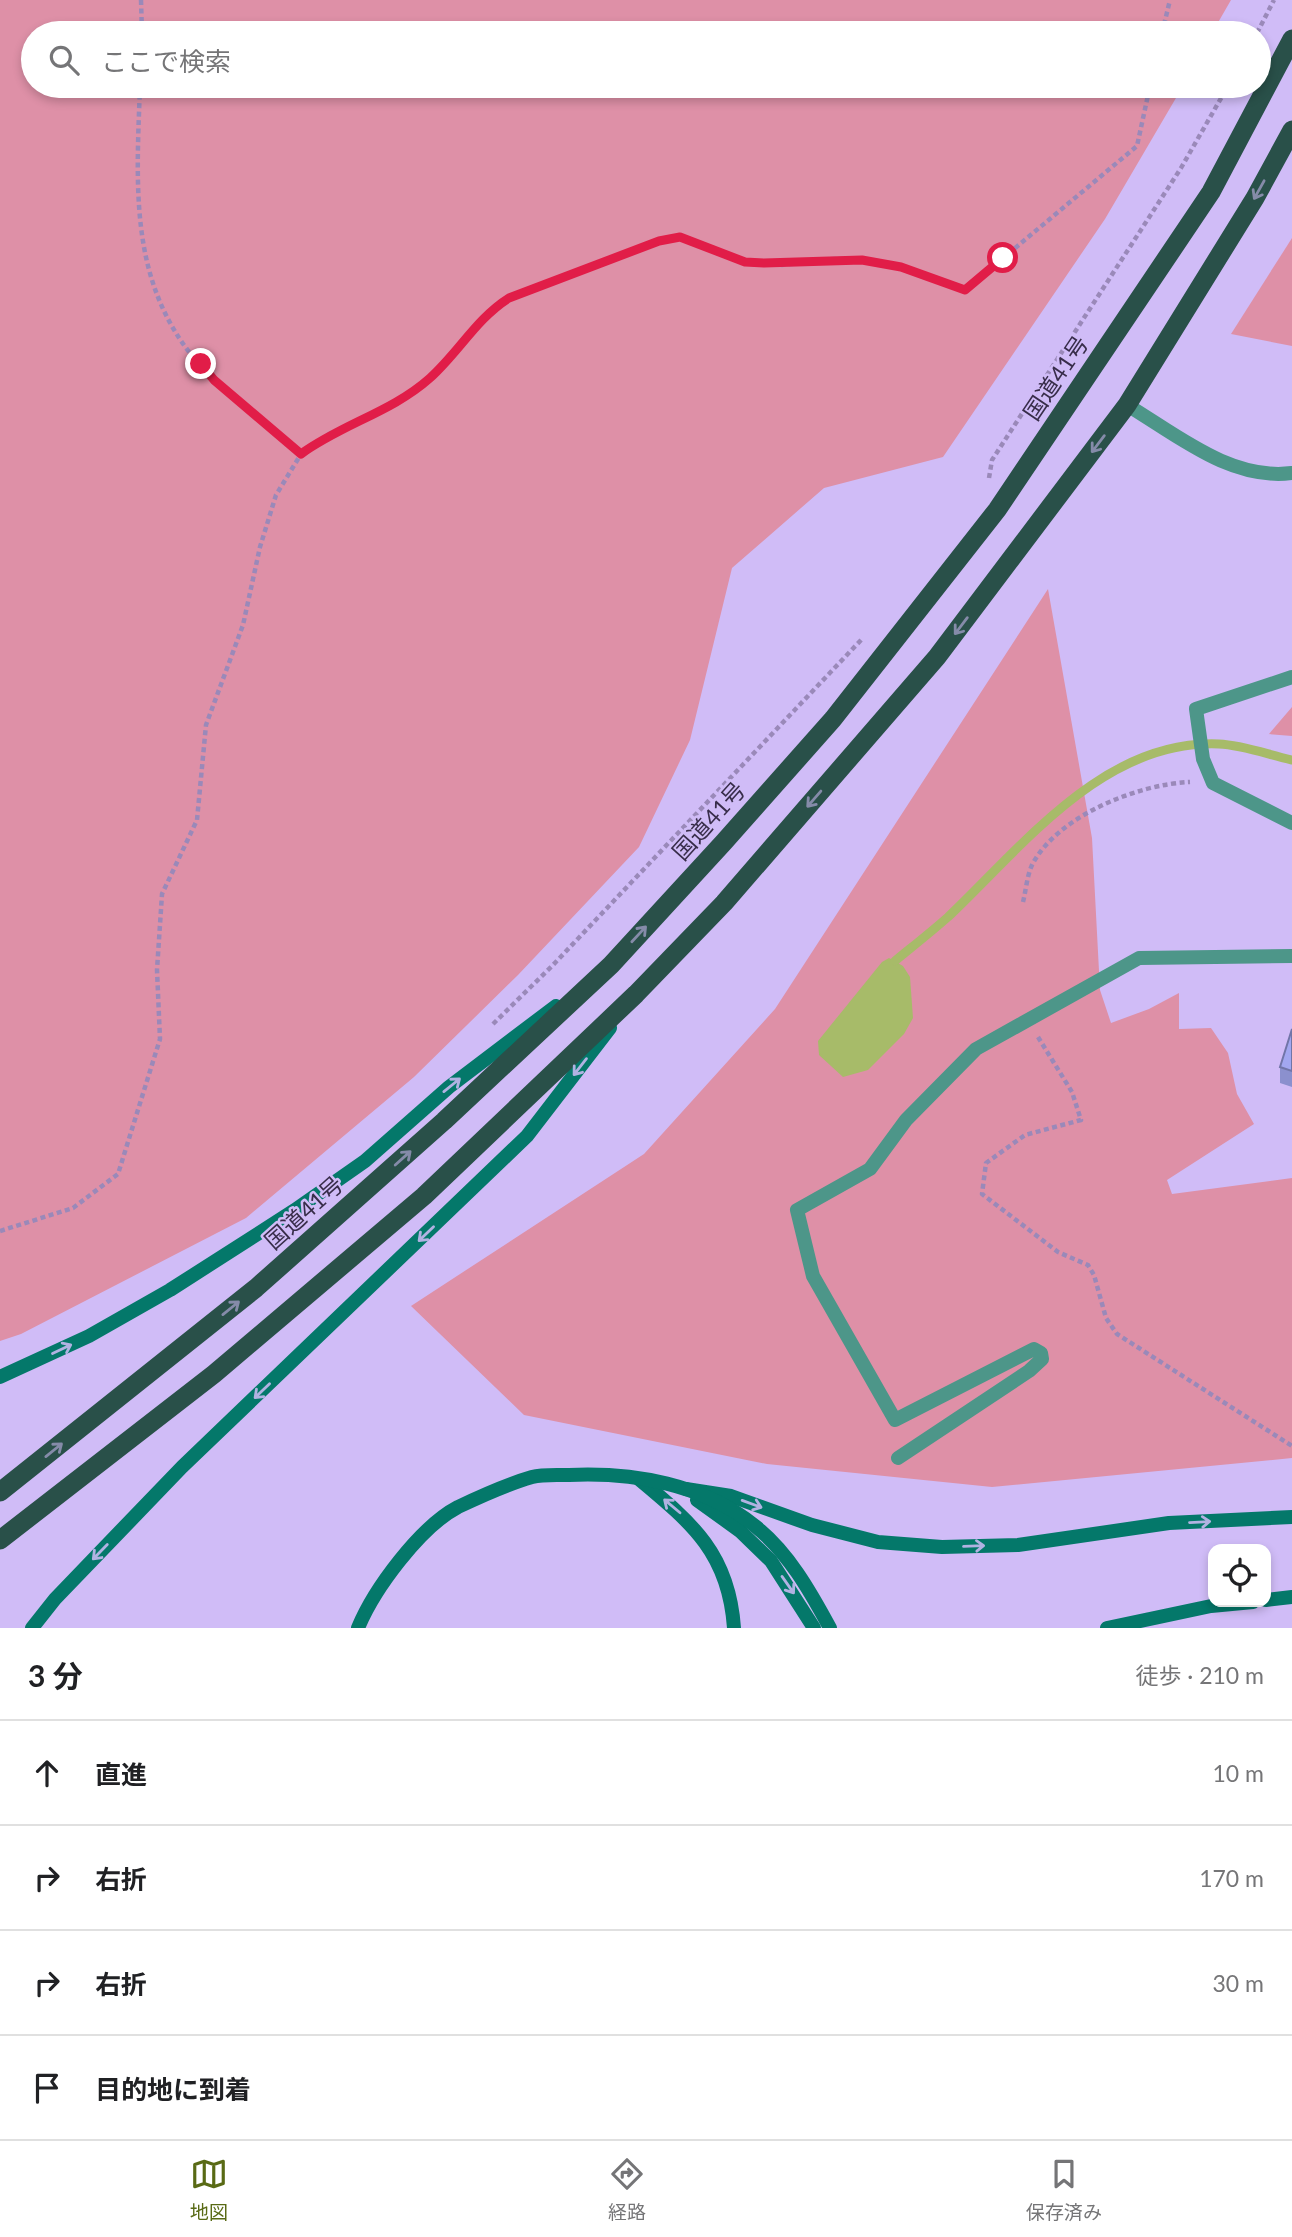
<!DOCTYPE html>
<html lang="ja">
<meta charset="utf-8">
<style>
:root{--surface:#fff;--page:#f2f2f2;--text:#202124;--muted:#757577;--line:#e0e0e0;--accent:#596a15}
body{margin:0;font-family:Lato,"Noto Sans JP",sans-serif;background:var(--page);color:var(--text)}
.controls{position:absolute;right:21px;bottom:21px;display:grid;overflow:hidden;border-radius:14px;box-shadow:0 4px 10px #0003}
.controls button{width:63px;height:63px;display:grid;place-items:center;padding:0;border:0;border-bottom:2px solid var(--line);background:var(--surface);color:var(--text);font:35px sans-serif}
.stop{position:absolute;width:21px;height:21px;margin:-16px;border:5px solid #e11d48;border-radius:50%;background:#fff}
.stop.end{background:#e11d48;border-color:#fff;box-shadow:0 2px 7px #0008}
.list{margin:0;padding:0;list-style:none}
h2{display:flex;justify-content:space-between;align-items:center;height:91px;margin:0;padding:0 28px;font-size:30px}
h2 small{font-size:23px;font-weight:400;color:var(--muted)}
.list li{display:grid;grid-template-columns:46px 1fr auto;gap:21px;align-items:center;box-sizing:border-box;height:105px;padding:0 28px;border-top:2px solid var(--line)}
.list b{display:block;font-size:26px;white-space:nowrap}
.list em{font-size:23px;font-style:normal;color:var(--muted)}
.icon{flex:none;width:38px;height:38px;fill:none;stroke:currentColor;stroke-width:2;stroke-linecap:round;stroke-linejoin:round}
.map{position:relative;flex:none;width:1292px;height:1628px;overflow:hidden}
.search{position:absolute;background:var(--surface);box-shadow:0 4px 10px #0003;left:21px;right:21px;top:21px;height:77px;display:flex;align-items:center;gap:18px;box-sizing:border-box;padding:0 24px;border-radius:38px;color:var(--muted);font-size:26px}
.sheet{height:511px;background:var(--surface)}
nav{display:flex;justify-content:space-around;align-items:center;box-sizing:border-box;height:98px;border-top:2px solid var(--line);background:var(--surface);font-size:19px;color:var(--muted)}
nav a{display:grid;justify-items:center;gap:4px}
nav .on{color:var(--accent)}
.map>svg:first-child{display:block}
</style>
<div class="map">
<svg width="1292" height="1628" viewBox="0 0 1292 1628">
<rect width="100%" height="100%" fill="#d0bcf7"/>
<g fill="#de90a7">
<polygon points="0,0 1231,0 1212,33 33,33 33,86 1183,86 1105,219 943,457 824,488 732,568 690,740 639,847 518,975 414,1077 246,1218 21,1334 0,1341"/>
<polygon points="1292,238 1292,346 1231,334"/>
<polygon points="1048,589 1092,838 1100,990 1111,1023 1149,1009 1179,993 1179,1029 1211,1028 1228,1053 1237,1094 1254,1124 1167,1180 1172,1194 1292,1178 1292,1458 992,1487 767,1464 524,1415 411,1306 644,1154 775,1009"/>
<polygon points="1292,707 1292,736 1268,734 1269,734"/>
</g>
<polygon fill="#a7bb69" points="889,958 903,966 910,977 913,1018 904,1034 868,1070 843,1077 819,1055 818,1041 882,962"/>
<g fill="none" stroke-linecap="round" stroke-linejoin="round">
<path stroke="#a7bb69" stroke-width="9" d="M 895,961 C 912,947 931,932 948,917 C 1023,846 1104,739 1219,744 C 1243,745 1269,755 1292,760"/>
<g stroke="#9a89b9" stroke-width="4.5" stroke-dasharray="5 3.5" stroke-linecap="butt">
<polyline points="141,0 142,33"/>
<polyline points="1162,33 1170,0"/>
<polyline points="1257,33 1274,0"/>
<path d="M 140,86 C 136,197 128,297 215,381 C 242,407 273,430 301,454"/>
<polyline points="989,478 992,460 1181,168 1228,86"/>
<path d="M 1023,902 C 1026,890 1027,876 1032,865 C 1057,816 1138,784 1190,782"/>
<polyline points="493,1024 553,965 862,639"/>
<polyline points="1038,1037 1072,1092 1081,1120 1025,1135 986,1163 982,1194 1058,1252 1088,1265 1094,1275 1106,1318 1117,1334 1292,1446"/>
<polyline points="0,1231 73,1208 118,1174 160,1039 157,970 162,894 197,820 206,725 243,625 260,547 276,495 301,454 329,434 397,403 431,377 494,307 508,297 659,241 680,237 745,262 782,265 834,259 861,259 901,267 965,290 1137,146 1150,86"/>
</g>
<g stroke="#4d9689" stroke-width="14">
<path d="M 1127,405 C 1177,435 1231,481 1292,473"/>
<polyline points="1292,677 1196,709 1203,759 1213,783 1292,823"/>
<polyline points="898,1458 1029,1371 1042,1359 1041,1353 1034,1349 895,1420 813,1276 797,1210 870,1169 906,1120 976,1049 1139,958 1292,956"/>
</g>
<g stroke="#04786a" stroke-width="14">
<polyline points="0,1377 89,1336 170,1290 295,1210 365,1161 449,1087 556,1006"/>
<path d="M 639,1479 C 693,1524 729,1554 734,1628"/>
<polyline points="686,1489 731,1496 812,1525 878,1542 942,1547 1018,1545 1169,1523 1292,1517"/>
<polyline points="697,1500 740,1531 771,1561 814,1628"/>
<polyline points="1266,1600 1292,1597"/>
<polyline points="32,1628 55,1599 182,1467 527,1136 610,1028"/>
<path d="M 358,1628 C 374,1589 420,1527 458,1507 C 481,1496 508,1484 532,1477 C 543,1474 557,1475 569,1475 C 634,1472 703,1484 755,1526 C 788,1552 810,1591 830,1628"/>
<polyline points="1107,1628 1211,1606 1253,1602"/>
</g>
<g stroke="#295049" stroke-width="19">
<polyline points="0,1492 256,1288 444,1121 611,965 724,842 833,719 997,510 1211,192 1292,39"/>
<polyline points="0,1540 214,1374 424,1196 636,994 724,903 937,657 1127,405 1255,198 1292,130"/>
</g>
</g>
<polygon fill="#8b90ce" points="1292,1029 1292,1087 1280,1083 1280,1067"/>
<polygon fill="#a2a7f0" stroke="#7175a8" stroke-width="2" points="1292,1029 1292,1071 1280,1067"/>
<defs><path id="oneway-shaft" d="M-6 0H5M1.5-3L5.5 0L1.5 3" fill="none" stroke-width="1.6" stroke-linecap="round" stroke-linejoin="round" transform="scale(1.75)"/></defs>
<g stroke="#858ba9">
<use href="#oneway-shaft" transform="translate(1259 190) rotate(119)"/>
<use href="#oneway-shaft" transform="translate(1098 444) rotate(127)"/>
<use href="#oneway-shaft" transform="translate(961 626) rotate(127)"/>
<use href="#oneway-shaft" transform="translate(814 799) rotate(131)"/>
<use href="#oneway-shaft" transform="translate(639 934) rotate(-47)"/>
<use href="#oneway-shaft" transform="translate(403 1158) rotate(-42)"/>
<use href="#oneway-shaft" transform="translate(231 1308) rotate(-39)"/>
<use href="#oneway-shaft" transform="translate(54 1450) rotate(-39)"/>
</g>
<g stroke="#b1b2e2">
<use href="#oneway-shaft" transform="translate(580 1067) rotate(128)"/>
<use href="#oneway-shaft" transform="translate(452 1085) rotate(-39)"/>
<use href="#oneway-shaft" transform="translate(426 1234) rotate(136)"/>
<use href="#oneway-shaft" transform="translate(62 1349) rotate(-25)"/>
<use href="#oneway-shaft" transform="translate(262 1391) rotate(136)"/>
<use href="#oneway-shaft" transform="translate(752 1504) rotate(20)"/>
<use href="#oneway-shaft" transform="translate(672 1506) rotate(-140)"/>
<use href="#oneway-shaft" transform="translate(1200 1522) rotate(-3)"/>
<use href="#oneway-shaft" transform="translate(974 1546) rotate(-2)"/>
<use href="#oneway-shaft" transform="translate(100 1552) rotate(134)"/>
<use href="#oneway-shaft" transform="translate(788 1585) rotate(55)"/>
</g>
<g fill="none" stroke-linecap="round" stroke-linejoin="round">
<path stroke="#e11d48" stroke-width="9" d="M 201,364 L 214,380 L 301,454 C 342,424 392,412 430,378 C 458,353 477,318 509,298 L 659,241 L 680,237 L 745,262 L 764,263 L 862,260 L 901,267 L 965,290 L 1003,258"/>
</g>
<g text-anchor="middle" stroke-width="5" stroke-linejoin="round" paint-order="stroke">
<g font-size="23" fill="#382d4a" stroke="#d0bcf7">
<text transform="translate(1056 378) rotate(-56)" y="8">国道41号</text>
<text transform="translate(709 821) rotate(-48)" y="8">国道41号</text>
<text transform="translate(304 1213) rotate(-42)" y="8">国道41号</text>
</g>
</g>
</svg>
<div class="controls">
<button><svg class="icon" aria-label="locate" viewBox="0 0 24 24"><circle cx="12" cy="12" r="6"/><path d="M12 2v4M12 18v4M2 12h4M18 12h4"/></svg></button>
</div>
<div class="stop" style="left:1003px;top:258px"></div>
<div class="stop end" style="left:201px;top:364px"></div>
<div class="search"><svg class="icon" aria-label="search" viewBox="0 0 24 24"><circle cx="10" cy="10" r="6"/><path d="M15 15l6 6"/></svg>ここで検索</div>
</div>
<section class="sheet">
<h2>3 分<small>徒歩 · 210 m</small></h2>
<ul class="list">
<li><svg class="icon" aria-label="ahead" viewBox="0 0 24 24"><path d="M12 20V5M6 11l6-6 6 6"/></svg><div><b>直進</b></div><em>10 m</em></li>
<li><svg class="icon" aria-label="right" viewBox="0 0 24 24"><path d="M7 20v-9h11M14 6l5 5-5 5"/></svg><div><b>右折</b></div><em>170 m</em></li>
<li><svg class="icon" aria-label="right" viewBox="0 0 24 24"><path d="M7 20v-9h11M14 6l5 5-5 5"/></svg><div><b>右折</b></div><em>30 m</em></li>
<li><svg class="icon" aria-label="arrive" viewBox="0 0 24 24"><path d="M6 21V4h12l-3 4 3 4H6"/></svg><div><b>目的地に到着</b></div></li>
</ul>
</section>
<nav>
<a class="on"><svg class="icon" aria-label="map" viewBox="0 0 24 24"><path d="M3 6l6-2 6 2 6-2v14l-6 2-6-2-6 2zM9 4v14M15 6v14"/></svg>地図</a>
<a><svg class="icon" aria-label="directions" viewBox="0 0 24 24"><path d="M12 3l9 9-9 9-9-9zM9 14v-3h6M13 9l2 2-2 2"/></svg>経路</a>
<a><svg class="icon" aria-label="saved" viewBox="0 0 24 24"><path d="M7 4h10v16l-5-4-5 4z"/></svg>保存済み</a>
</nav>
